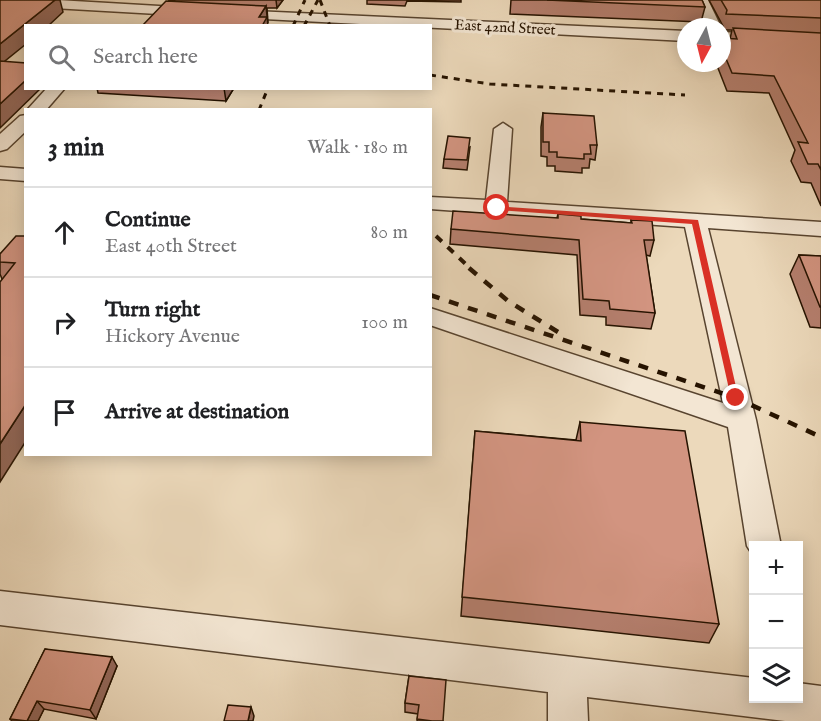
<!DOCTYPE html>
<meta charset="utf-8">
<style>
:root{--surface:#fff;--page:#f2f2f2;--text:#202124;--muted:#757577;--line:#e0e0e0}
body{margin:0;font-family:"IM FELL English",serif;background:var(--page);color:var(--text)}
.controls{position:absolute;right:18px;bottom:18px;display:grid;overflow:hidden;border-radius:0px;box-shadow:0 3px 15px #0003}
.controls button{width:54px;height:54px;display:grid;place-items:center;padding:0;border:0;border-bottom:2px solid var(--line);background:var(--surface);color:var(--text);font:30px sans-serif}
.compass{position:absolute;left:677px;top:18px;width:54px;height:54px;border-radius:50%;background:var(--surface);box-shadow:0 3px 15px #0003;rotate:187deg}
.stop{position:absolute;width:18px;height:18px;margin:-14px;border:4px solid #d93025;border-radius:50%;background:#fff}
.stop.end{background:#d93025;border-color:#fff;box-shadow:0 2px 6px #0008}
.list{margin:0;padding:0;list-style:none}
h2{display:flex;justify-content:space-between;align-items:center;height:78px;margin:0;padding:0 24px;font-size:26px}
h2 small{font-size:20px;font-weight:400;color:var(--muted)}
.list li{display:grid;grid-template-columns:39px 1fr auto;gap:18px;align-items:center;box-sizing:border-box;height:90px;padding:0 24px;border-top:2px solid var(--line)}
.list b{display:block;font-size:22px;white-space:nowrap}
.list p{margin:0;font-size:20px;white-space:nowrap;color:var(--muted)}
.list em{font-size:20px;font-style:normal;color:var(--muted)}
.icon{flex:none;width:33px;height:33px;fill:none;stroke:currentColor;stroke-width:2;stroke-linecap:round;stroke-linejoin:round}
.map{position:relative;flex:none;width:821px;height:721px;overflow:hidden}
.search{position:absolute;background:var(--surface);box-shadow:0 3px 15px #0003;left:24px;top:24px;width:408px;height:66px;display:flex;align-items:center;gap:15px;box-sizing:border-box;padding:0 21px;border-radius:0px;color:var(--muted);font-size:22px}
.panel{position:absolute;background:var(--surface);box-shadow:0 3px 15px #0003;left:24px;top:108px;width:408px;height:348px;border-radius:0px}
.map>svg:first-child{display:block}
</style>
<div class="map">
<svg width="821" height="721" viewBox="0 0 821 721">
<rect width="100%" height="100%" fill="#ecd9bb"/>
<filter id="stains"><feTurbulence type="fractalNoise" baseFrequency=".00333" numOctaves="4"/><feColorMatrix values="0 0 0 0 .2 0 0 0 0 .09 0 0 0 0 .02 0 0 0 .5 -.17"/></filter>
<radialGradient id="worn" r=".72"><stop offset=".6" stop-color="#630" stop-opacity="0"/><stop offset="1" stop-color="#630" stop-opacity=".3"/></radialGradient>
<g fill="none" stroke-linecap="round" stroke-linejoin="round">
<g stroke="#58442f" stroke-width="3">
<g id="minor">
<polygon points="0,0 57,0 193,8 200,12 193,16 0,5"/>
<polygon points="694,0 708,0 721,27 705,27"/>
<polygon points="232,10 686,31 686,41 227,17 225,14 227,11"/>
<polygon points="722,32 821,37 821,47 722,42"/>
<polygon points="47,88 65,88 46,110 27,110"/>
<polygon points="26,115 26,131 7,149 0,151 0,134 20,116"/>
<polygon points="503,123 512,129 507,202 821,222 821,236 708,228 756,420 781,546 754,546 754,557 747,546 728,427 430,325 430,308 723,403 685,227 430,209 430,197 486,200 494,129"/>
<polygon points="0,167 26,169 26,181 0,179"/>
<polygon points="0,591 754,678 754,698 798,698 798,683 821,686 821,721 785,721 587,697 588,721 548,721 548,692 0,625"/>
</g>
</g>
<use href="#minor" fill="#f3e6d3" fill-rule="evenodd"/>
<g stroke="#261300" stroke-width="3" stroke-dasharray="6 6" stroke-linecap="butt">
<polyline points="320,0 330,26"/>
<polyline points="293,26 305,0"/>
<polyline points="304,26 318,0"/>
<polyline points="430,75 490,84 685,95"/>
<polyline points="259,110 268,88"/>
</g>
<polyline stroke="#261300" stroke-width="4" stroke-dasharray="8 8" stroke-linecap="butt" points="436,236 471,269"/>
<g stroke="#261300" stroke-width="4.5" stroke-dasharray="10 10" stroke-linecap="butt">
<polyline points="469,268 508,301 558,332"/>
<polyline points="430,295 736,398 821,437"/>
</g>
</g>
<g fill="#b57f6e" stroke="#261300" stroke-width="1.5">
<polygon points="168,0 283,0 277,8 267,8 268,22"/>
<polygon points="367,0 461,0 461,2 407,1 405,6 367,4"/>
<polygon points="511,0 702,0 705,7 701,22 510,14"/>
<polygon points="709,0 821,0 821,206 811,183 801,182 791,161 795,150 769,93 727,91 716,63 722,63 722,38 730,39 732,30 722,30 723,26"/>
<polygon points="97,88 234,88 226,101 98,93"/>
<polygon points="543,113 597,145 595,160 590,159 589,168 582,168 582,173 555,171 555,166 547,166 547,157 541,156 541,127"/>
<polygon points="470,147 467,170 443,168 444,159"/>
<polygon points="558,214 581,219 631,223 631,220 654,240 650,256 646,255 655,313 651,329 606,325 606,317 580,315 577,255 450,244 451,229 557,218"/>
<polygon points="26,236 26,441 2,279 0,274 0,254"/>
<polygon points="799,255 821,256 821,328 810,327 790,274"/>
<polygon points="580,422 719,624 709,643 461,616 475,431 576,440"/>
<polygon points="45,649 117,666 96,719 44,709 38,721 12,721 10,719"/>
<polygon points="409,676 443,721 417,721 418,714 405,712 405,703"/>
</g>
<g fill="#93685a" stroke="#261300" stroke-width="1.5">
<polygon points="55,0 60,0 63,12 48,26 26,26 26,44 0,65 0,44"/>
<polygon points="276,0 283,0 277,8"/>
<polygon points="266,6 268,26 260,26 259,17"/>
<polygon points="26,80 26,88 41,88 0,128 0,104"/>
<polygon points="224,88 234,88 226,101"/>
<polygon points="26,404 26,441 0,482 0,444"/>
<polygon points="112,657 117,666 96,719 90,710"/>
<polygon points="37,701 44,709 38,721 27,721"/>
<polygon points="251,707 254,716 253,721 248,721"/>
</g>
<g fill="#d29480" stroke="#261300" stroke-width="1.5">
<polygon points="0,0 55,0 0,44"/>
<polygon points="547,0 702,0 705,7"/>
<polygon points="721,0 821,0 821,18 726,14 727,10"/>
<polygon points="166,1 266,6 259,17 267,17 262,26 142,26"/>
<polygon points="733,28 821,33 821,170 818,164 808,164 798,142 808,143 774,76 732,73 722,49 722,38 737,39"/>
<polygon points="0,61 26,63 26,80 0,104"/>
<polygon points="543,113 594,116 597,145 590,145 591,154 584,154 584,159 557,157 557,152 549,152 549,142 543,142"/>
<polygon points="448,136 470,138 467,160 444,159"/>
<polygon points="453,211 558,218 558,214 581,216 581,219 632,223 631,220 652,221 654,240 644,240 655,313 610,309 609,301 583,299 579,240 451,229"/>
<polygon points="16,236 26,236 26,404 0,444 0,282 15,263 0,262 0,254"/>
<polygon points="799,255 821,256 821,307 820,307"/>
<polygon points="580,422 685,431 719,624 462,597 475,431 581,441"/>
<polygon points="45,649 112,657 90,710 37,701 27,721 10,719"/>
<polygon points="409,676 446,680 443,721 432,721 417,719 419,705 405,703"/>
<polygon points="228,705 251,707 248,721 224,721"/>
</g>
<polygon fill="#d93025" points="494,206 698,220 739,400 731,398 692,224 497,210"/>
<g text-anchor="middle" stroke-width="6" stroke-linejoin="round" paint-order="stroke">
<g font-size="15" fill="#261300" stroke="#f3e6d3">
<text transform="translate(505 27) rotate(3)" y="5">East 42nd Street</text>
</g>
</g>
<rect width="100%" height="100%" filter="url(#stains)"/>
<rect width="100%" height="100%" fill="url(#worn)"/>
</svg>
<div class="controls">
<button>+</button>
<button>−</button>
<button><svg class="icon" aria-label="layers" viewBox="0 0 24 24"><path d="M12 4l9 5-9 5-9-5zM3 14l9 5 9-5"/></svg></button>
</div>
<svg class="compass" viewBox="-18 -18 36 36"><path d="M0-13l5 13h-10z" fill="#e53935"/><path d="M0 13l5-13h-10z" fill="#757577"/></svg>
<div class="stop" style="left:497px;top:208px"></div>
<div class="stop end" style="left:736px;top:398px"></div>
<div class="search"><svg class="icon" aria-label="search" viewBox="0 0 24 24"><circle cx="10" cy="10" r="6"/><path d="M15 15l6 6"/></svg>Search here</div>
<section class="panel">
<h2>3 min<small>Walk · 180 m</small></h2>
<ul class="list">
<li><svg class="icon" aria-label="ahead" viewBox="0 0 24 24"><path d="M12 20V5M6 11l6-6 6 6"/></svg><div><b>Continue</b><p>East 40th Street</p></div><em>80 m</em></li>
<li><svg class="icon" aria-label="right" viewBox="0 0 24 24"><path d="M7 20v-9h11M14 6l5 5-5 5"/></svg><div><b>Turn right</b><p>Hickory Avenue</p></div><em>100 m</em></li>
<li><svg class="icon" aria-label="arrive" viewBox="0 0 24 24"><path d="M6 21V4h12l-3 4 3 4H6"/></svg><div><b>Arrive at destination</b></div></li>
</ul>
</section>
</div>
